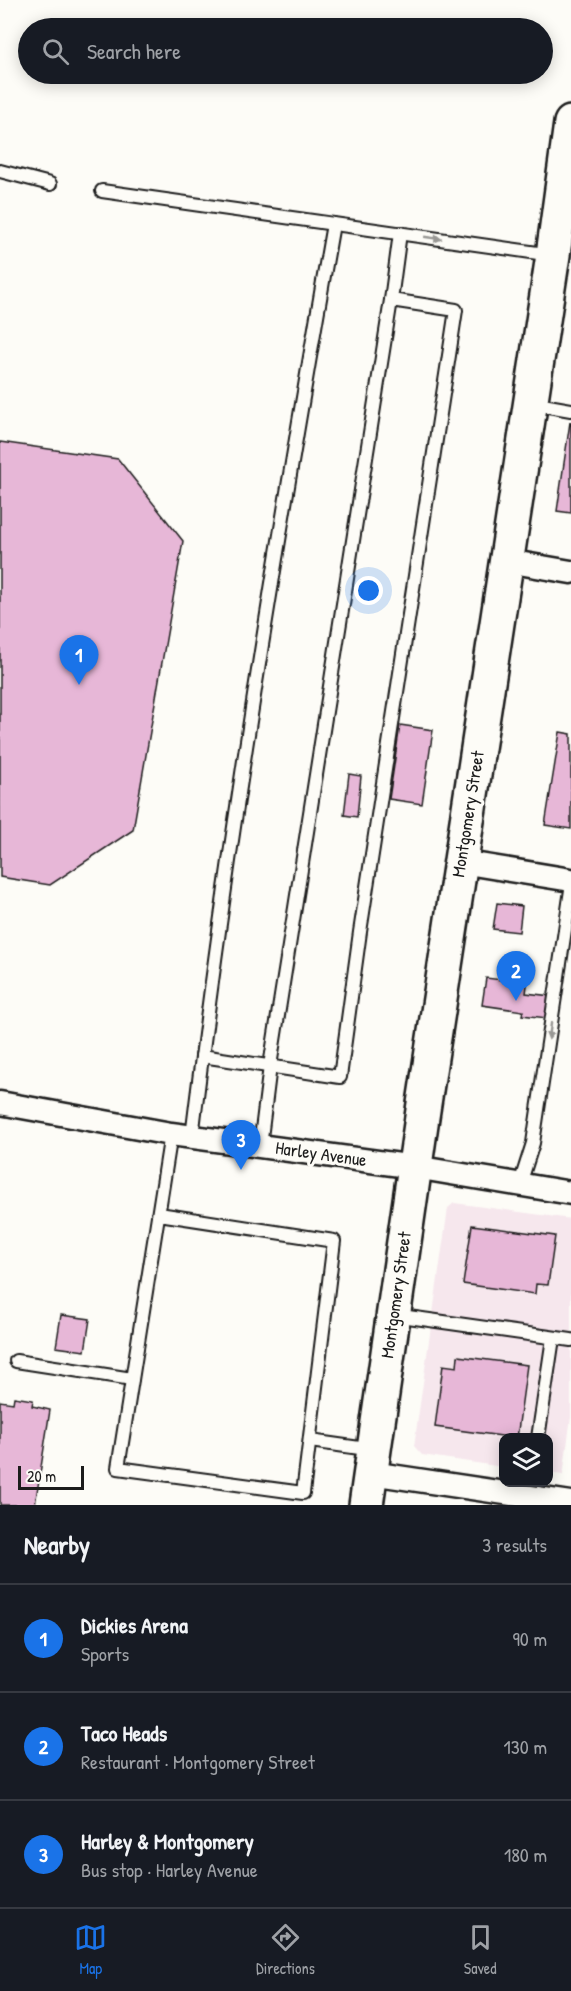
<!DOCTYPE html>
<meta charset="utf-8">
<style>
:root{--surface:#171b24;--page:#20242c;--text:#f1f3f6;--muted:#9ea1a6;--line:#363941;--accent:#1a73e8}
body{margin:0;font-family:"Patrick Hand",sans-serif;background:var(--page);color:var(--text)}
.controls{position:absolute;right:18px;bottom:18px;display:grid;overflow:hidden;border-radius:12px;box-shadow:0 3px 15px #0003}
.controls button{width:54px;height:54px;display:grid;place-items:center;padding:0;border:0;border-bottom:2px solid var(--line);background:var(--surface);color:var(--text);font:30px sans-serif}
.scale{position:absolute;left:18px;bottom:15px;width:66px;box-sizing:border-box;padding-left:6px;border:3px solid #1c1c1c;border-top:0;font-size:16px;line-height:21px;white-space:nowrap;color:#1c1c1c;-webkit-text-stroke:4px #fdfcf7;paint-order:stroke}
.you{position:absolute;left:369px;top:591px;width:21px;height:21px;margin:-15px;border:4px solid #fff;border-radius:50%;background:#1a73e8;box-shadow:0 0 0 9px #1a73e833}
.badge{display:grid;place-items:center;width:39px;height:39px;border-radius:50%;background:var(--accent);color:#fff;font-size:20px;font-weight:700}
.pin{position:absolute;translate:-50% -50px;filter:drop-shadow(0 2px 3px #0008)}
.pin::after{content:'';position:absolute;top:32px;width:21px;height:18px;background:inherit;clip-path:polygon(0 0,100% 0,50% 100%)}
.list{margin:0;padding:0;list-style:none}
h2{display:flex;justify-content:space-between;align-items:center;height:78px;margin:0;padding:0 24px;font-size:26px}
h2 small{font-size:20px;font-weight:400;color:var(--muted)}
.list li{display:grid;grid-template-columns:39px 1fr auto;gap:18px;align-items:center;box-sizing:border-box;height:108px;padding:0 24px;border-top:2px solid var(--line)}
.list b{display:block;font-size:22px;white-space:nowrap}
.list p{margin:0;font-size:20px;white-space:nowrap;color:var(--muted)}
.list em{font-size:20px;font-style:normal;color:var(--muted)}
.icon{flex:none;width:33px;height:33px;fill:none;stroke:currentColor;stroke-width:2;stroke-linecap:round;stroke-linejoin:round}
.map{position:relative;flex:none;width:571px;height:1505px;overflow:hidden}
.search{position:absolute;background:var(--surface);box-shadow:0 3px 15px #0003;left:18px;right:18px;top:18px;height:66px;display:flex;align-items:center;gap:15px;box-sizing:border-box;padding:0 21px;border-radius:33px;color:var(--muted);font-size:22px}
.sheet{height:402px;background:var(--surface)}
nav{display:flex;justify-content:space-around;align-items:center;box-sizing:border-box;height:84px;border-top:2px solid var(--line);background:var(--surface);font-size:16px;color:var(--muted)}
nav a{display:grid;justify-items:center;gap:3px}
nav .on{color:var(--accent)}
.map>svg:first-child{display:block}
</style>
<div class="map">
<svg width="571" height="1505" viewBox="0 0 571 1505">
<rect width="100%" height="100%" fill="#fdfcf7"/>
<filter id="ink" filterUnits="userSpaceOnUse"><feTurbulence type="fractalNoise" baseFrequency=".0167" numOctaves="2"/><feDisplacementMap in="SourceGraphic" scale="12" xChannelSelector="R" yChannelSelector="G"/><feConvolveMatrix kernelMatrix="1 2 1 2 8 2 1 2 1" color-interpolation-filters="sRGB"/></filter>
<g filter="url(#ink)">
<polygon fill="#f6e7ed" points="454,1203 571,1219 571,1417 563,1475 549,1473 548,1438 504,1438 503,1467 422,1455 414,1446 448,1208"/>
<g fill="#e7b7d7" stroke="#1c1c1c" stroke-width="1.5">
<polygon points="570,422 571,422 571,513 557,511"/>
<polygon points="0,442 118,459 183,541 133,830 50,885 0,877"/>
<polygon points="400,725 433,730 422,804 389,799"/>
<polygon points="560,732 571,734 571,829 545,825"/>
<polygon points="349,774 361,776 357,817 344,815"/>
<polygon points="497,903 522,906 519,932 493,929"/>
<polygon points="511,975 528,978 526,993 551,996 547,1018 522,1015 523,1011 482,1005 486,978 510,981"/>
<polygon points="472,1225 555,1236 548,1285 536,1284 535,1294 463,1284"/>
<polygon points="61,1315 90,1319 85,1351 56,1347"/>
<polygon points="458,1356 527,1365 517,1438 435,1427 443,1365 457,1367"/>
<polygon points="14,1397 33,1400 32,1406 50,1410 35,1505 0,1505 0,1401 13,1403"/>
</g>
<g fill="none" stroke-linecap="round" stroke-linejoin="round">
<g stroke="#1c1c1c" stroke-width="16">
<g id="lane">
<polyline points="0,171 50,184"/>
<polyline points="102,191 552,255"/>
<polyline points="531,403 571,410"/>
<polyline points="202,1056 340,1077 360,932 456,310 391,300 400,233"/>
<path d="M 192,1137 C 229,832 280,527 333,224"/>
<polyline points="260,1146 270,1066 391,300"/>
<polyline points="520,1184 533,1143 571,890"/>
<polyline points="159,1214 334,1241 303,1493 118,1468 171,1134"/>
<polyline points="394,1315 571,1340"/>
<polyline points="16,1361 132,1379"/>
<polyline points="538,1438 553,1338"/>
<polyline points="310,1441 374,1450"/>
</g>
</g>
<g stroke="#1c1c1c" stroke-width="27">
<g id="street">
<polyline points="507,561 571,572"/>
<polyline points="461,862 571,880"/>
<polyline points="0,1103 171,1134 415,1167 571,1193"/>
<polyline points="371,1473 571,1503"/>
</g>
</g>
<g stroke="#1c1c1c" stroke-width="38">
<polyline id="secondary" points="366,1505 422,1117 553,255 571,123"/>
</g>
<use href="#lane" stroke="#fdfcf7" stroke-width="12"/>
<use href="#street" stroke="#fdfcf7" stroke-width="22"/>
<use href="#secondary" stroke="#fdfcf7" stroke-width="33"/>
</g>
<defs><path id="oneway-solid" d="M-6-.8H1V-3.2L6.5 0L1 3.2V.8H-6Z" transform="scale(1.5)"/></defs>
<g fill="#989794">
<use href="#oneway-solid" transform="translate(433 238) rotate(8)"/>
<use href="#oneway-solid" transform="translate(550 1031) rotate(98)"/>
</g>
</g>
<g text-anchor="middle" stroke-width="6" stroke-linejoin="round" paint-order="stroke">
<g font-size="18" fill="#1c1c1c" stroke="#fdfcf7">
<text transform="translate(468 814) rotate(-81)" y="6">Montgomery Street</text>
<text transform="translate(321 1154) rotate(8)" y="6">Harley Avenue</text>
<text transform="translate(396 1295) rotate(-82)" y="6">Montgomery Street</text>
</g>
</g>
</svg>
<div class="controls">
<button><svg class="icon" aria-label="layers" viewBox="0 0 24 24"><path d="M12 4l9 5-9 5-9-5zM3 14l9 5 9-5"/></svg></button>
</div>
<div class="scale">20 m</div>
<div class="you"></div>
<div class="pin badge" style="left:79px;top:685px">1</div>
<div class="pin badge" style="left:516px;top:1001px">2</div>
<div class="pin badge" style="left:241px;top:1170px">3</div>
<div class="search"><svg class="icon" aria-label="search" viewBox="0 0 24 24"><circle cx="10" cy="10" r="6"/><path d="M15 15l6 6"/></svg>Search here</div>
</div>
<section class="sheet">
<h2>Nearby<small>3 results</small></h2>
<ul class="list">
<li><span class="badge">1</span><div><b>Dickies Arena</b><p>Sports</p></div><em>90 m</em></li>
<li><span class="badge">2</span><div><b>Taco Heads</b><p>Restaurant · Montgomery Street</p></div><em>130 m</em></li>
<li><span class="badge">3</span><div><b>Harley &amp; Montgomery</b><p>Bus stop · Harley Avenue</p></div><em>180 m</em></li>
</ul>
</section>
<nav>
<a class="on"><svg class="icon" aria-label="map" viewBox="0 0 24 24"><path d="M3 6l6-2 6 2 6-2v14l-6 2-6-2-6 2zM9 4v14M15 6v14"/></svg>Map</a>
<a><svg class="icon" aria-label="directions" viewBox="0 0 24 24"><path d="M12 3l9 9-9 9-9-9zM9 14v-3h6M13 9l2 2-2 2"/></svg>Directions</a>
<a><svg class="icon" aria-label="saved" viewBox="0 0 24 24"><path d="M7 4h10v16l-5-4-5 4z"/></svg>Saved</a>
</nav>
